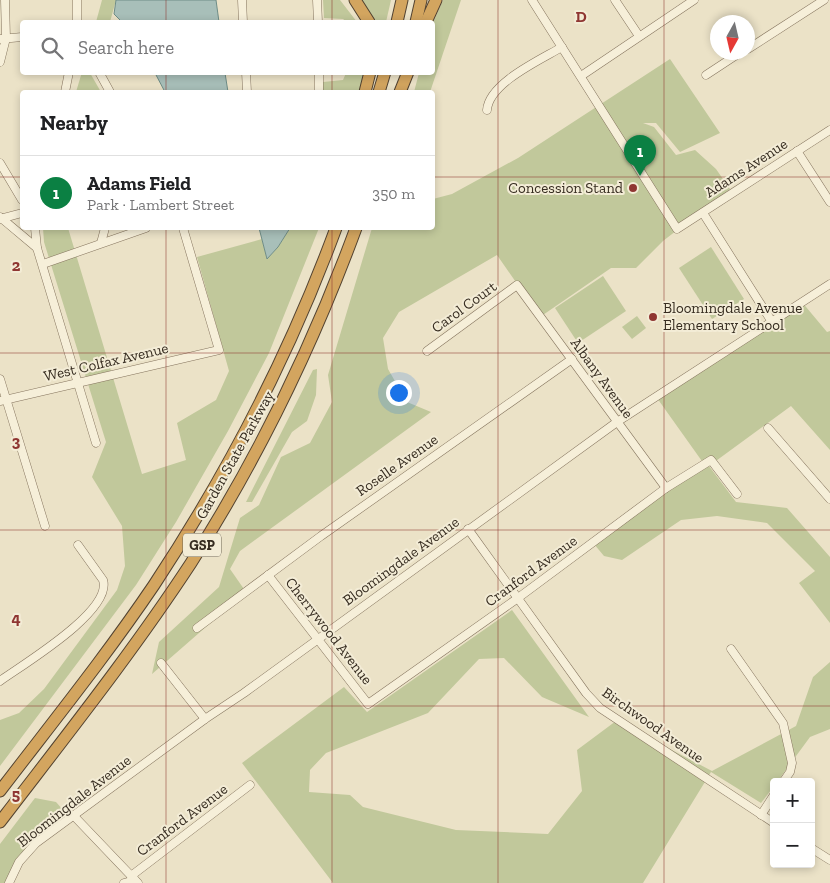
<!DOCTYPE html>
<meta charset="utf-8">
<style>
:root{--surface:#fff;--page:#f2f2f2;--text:#202124;--muted:#757577;--line:#e0e0e0;--accent:#0b8043}
body{margin:0;font-family:"Zilla Slab",serif;background:var(--page);color:var(--text)}
.controls{position:absolute;right:15px;bottom:15px;display:grid;overflow:hidden;border-radius:5px;box-shadow:0 2px 8px #0003}
.controls button{width:45px;height:45px;display:grid;place-items:center;padding:0;border:0;border-bottom:1px solid var(--line);background:var(--surface);color:var(--text);font:25px sans-serif}
.compass{position:absolute;left:710px;top:15px;width:45px;height:45px;border-radius:50%;background:var(--surface);box-shadow:0 2px 8px #0003;rotate:188deg}
.you{position:absolute;left:398px;top:392px;width:18px;height:18px;margin:-12px;border:4px solid #fff;border-radius:50%;background:#1a73e8;box-shadow:0 0 0 8px #1a73e833}
.badge{display:grid;place-items:center;width:32px;height:32px;border-radius:50%;background:var(--accent);color:#fff;font-size:16px;font-weight:700}
.pin{position:absolute;translate:-50% -41px;filter:drop-shadow(0 1px 2px #0008)}
.pin::after{content:'';position:absolute;top:26px;width:18px;height:15px;background:inherit;clip-path:polygon(0 0,100% 0,50% 100%)}
.list{margin:0;padding:0;list-style:none}
h2{display:flex;justify-content:space-between;align-items:center;height:65px;margin:0;padding:0 20px;font-size:21px}
h2 small{font-size:16px;font-weight:400;color:var(--muted)}
.list li{display:grid;grid-template-columns:32px 1fr auto;gap:15px;align-items:center;box-sizing:border-box;height:75px;padding:0 20px;border-top:1px solid var(--line)}
.list b{display:block;font-size:19px;white-space:nowrap}
.list p{margin:0;font-size:16px;white-space:nowrap;color:var(--muted)}
.list em{font-size:16px;font-style:normal;color:var(--muted)}
.icon{flex:none;width:28px;height:28px;fill:none;stroke:currentColor;stroke-width:2;stroke-linecap:round;stroke-linejoin:round}
.map{position:relative;flex:none;width:830px;height:883px;overflow:hidden}
.search{position:absolute;background:var(--surface);box-shadow:0 2px 8px #0003;left:20px;top:20px;width:415px;height:55px;display:flex;align-items:center;gap:12px;box-sizing:border-box;padding:0 18px;border-radius:5px;color:var(--muted);font-size:19px}
.panel{position:absolute;background:var(--surface);box-shadow:0 2px 8px #0003;left:20px;top:90px;width:415px;height:140px;border-radius:5px}
.map>svg:first-child{display:block}
</style>
<div class="map">
<svg width="830" height="883" viewBox="0 0 830 883">
<rect width="100%" height="100%" fill="#ebe2c7"/>
<g fill="#c1c89b">
<polygon points="102,0 116,0 110,22 96,22"/>
<polygon points="323,0 340,0 357,22 347,22 343,19 324,18"/>
<polygon points="360,0 391,0 386,22 374,22"/>
<polygon points="443,0 461,0 430,92 414,92 419,73 432,72 433,23"/>
<polygon points="670,59 720,133 680,152 656,123 643,123 654,127 676,155 695,150 716,169 730,189 663,241 636,268 611,268 540,317 497,255 399,312 383,338 388,369 407,402 431,412 240,551 230,569 246,592 152,674 159,642 219,587 240,518 259,505 281,457 310,443 332,402 328,375 372,228 432,228 433,199 452,194 518,158"/>
<polygon points="82,72 90,73 101,92 76,92"/>
<polygon points="346,73 366,73 362,92 321,92 323,82 343,80"/>
<polygon points="43,228 68,228 142,474 186,460 177,423 216,400 229,371 197,257 262,239 267,259 278,247 290,228 319,228 269,353 228,431 176,522 136,585 0,766 0,720 19,713 44,689 117,590 125,566 122,526 92,477 106,442 44,242"/>
<polygon points="711,247 744,299 712,319 679,268"/>
<polygon points="603,276 626,311 578,343 555,308"/>
<polygon points="801,301 827,332 830,331 830,450 791,406 709,466 736,502 787,508 830,557 830,623 799,583 815,571 767,523 717,516 681,520 622,560 604,556 594,544 704,464 657,398"/>
<polygon points="637,316 646,328 632,339 622,327"/>
<polygon points="317,369 316,395 307,421 292,432 252,502 246,502 313,370"/>
<polygon points="512,610 589,717 542,697 504,658 479,659 428,713 326,753 310,770 309,792 350,795 363,807 456,830 548,834 582,791 577,750 616,721 712,771 796,726 813,677 830,662 830,729 810,737 777,782 774,782 774,786 761,803 711,772 643,883 333,883 242,763 344,687 367,712"/>
<polygon points="35,798 56,802 70,818 23,852 9,883 0,883 0,844"/>
</g>
<g fill="#a8bfb9" stroke="#6f8d87">
<polygon points="116,0 216,0 219,22 122,22 114,14"/>
<polygon points="155,73 225,73 228,92 165,92"/>
<polygon points="259,228 290,228 278,247 267,259"/>
</g>
<g fill="none" stroke-linecap="round" stroke-linejoin="round">
<g stroke="#85745e" stroke-width="9">
<g id="minor">
<polyline points="77,0 77,22"/>
<polyline points="242,0 243,22"/>
<polyline points="317,0 318,22"/>
<polyline points="532,0 677,229 830,130"/>
<polyline points="615,0 639,36"/>
<polyline points="0,39 22,37"/>
<polyline points="748,49 824,0"/>
<polyline points="0,62 6,38 5,0"/>
<polyline points="99,72 110,92"/>
<polyline points="246,72 247,92"/>
<polyline points="319,72 319,92"/>
<polyline points="706,75 741,52"/>
<polyline points="581,76 694,0"/>
<polyline points="65,92 69,72"/>
<path d="M 487,110 C 489,83 540,60 562,47"/>
<polyline points="797,151 830,202"/>
<polyline points="0,163 22,200"/>
<polyline points="703,213 772,322"/>
<polyline points="0,217 37,248"/>
<polyline points="0,219 22,213"/>
<polyline points="35,228 37,248 96,443"/>
<polyline points="101,243 105,228"/>
<polyline points="43,264 146,228"/>
<polyline points="427,351 517,285 666,488"/>
<polyline points="0,379 45,526"/>
<polyline points="0,401 219,350 183,228"/>
<polyline points="768,428 830,499"/>
<polyline points="468,529 586,693 600,708 774,823"/>
<polyline points="268,575 368,704 518,598 666,488 711,460 737,494"/>
<polyline points="197,628 321,536 572,359"/>
<polyline points="731,649 783,723 792,763 790,772 783,782"/>
<polyline points="161,663 205,719"/>
<path d="M 0,681 C 22,665 113,611 103,580 L 78,545"/>
<polyline points="761,815 774,795"/>
<polyline points="74,816 138,883"/>
<polyline points="811,848 830,860"/>
<polyline points="131,876 250,785"/>
<polyline points="9,883 19,862 36,843 205,719 244,693 617,422 830,284"/>
<polyline points="124,883 135,880"/>
</g>
</g>
<g stroke="#534331" stroke-width="13">
<g id="highway">
<polyline points="355,0 369,22"/>
<polyline points="397,22 402,0"/>
<polyline points="416,22 421,0"/>
<polyline points="426,22 436,0"/>
<polyline points="365,92 370,72"/>
<polyline points="379,92 385,72"/>
<polyline points="400,92 408,72"/>
<path d="M 0,791 C 52,723 106,656 154,585 C 228,473 290,353 336,228"/>
<path d="M 0,822 C 65,737 132,653 191,563 C 258,458 313,345 356,228"/>
</g>
</g>
<use href="#minor" stroke="#f6efd9" stroke-width="8"/>
<use href="#highway" stroke="#d3a55f" stroke-width="11"/>
</g>
<path fill="none" stroke="#8f3632" stroke-width="1" stroke-opacity="0.55" d="M 166,0 L 166,22M 332,0 L 332,22M 498,0 L 498,883M 664,0 L 664,883M 166,72 L 166,92M 332,72 L 332,92M 0,177 L 22,177M 432,177 L 830,177M 166,228 L 166,883M 332,228 L 332,883M 0,353 L 830,353M 0,530 L 830,530M 0,706 L 830,706"/>
<g fill="#8f3632" stroke="#f3ecd6" stroke-width="2">
<circle cx="633" cy="188" r="5"/>
<circle cx="653" cy="317" r="5"/>
</g>
<g text-anchor="middle" stroke-width="4" stroke-linejoin="round" paint-order="stroke">
<rect fill="#f3ecd6" stroke="#6f6657" stroke-width="1" x="183" y="533.5" width="38" height="23" rx="4"/>
<g font-size="14" font-weight="bold" fill="#362c20">
<text x="202" y="550">GSP</text>
</g>
<g font-size="15" fill="#362c20" stroke="#f3ecd6">
<text transform="translate(746 168) rotate(-33)" y="5">Adams Avenue</text>
<text transform="translate(464 307) rotate(-36)" y="5">Carol Court</text>
<text transform="translate(106 362) rotate(-13)" y="5">West Colfax Avenue</text>
<text transform="translate(602 378) rotate(54)" y="5">Albany Avenue</text>
<text transform="translate(235 455) rotate(-61)" y="5">Garden State Parkway</text>
<text transform="translate(397 465) rotate(-35)" y="5">Roselle Avenue</text>
<text transform="translate(401 561) rotate(-36)" y="5">Bloomingdale Avenue</text>
<text transform="translate(531 571) rotate(-36)" y="5">Cranford Avenue</text>
<text transform="translate(329 631) rotate(52)" y="5">Cherrywood Avenue</text>
<text transform="translate(653 725) rotate(35)" y="5">Birchwood Avenue</text>
<text transform="translate(74 801) rotate(-38)" y="5">Bloomingdale Avenue</text>
<text transform="translate(182 820) rotate(-37)" y="5">Cranford Avenue</text>
</g>
<g font-size="15" fill="#362c20" stroke="#f3ecd6" text-anchor="end">
<text x="623" y="193">Concession Stand</text>
<text x="663" y="313" text-anchor="start">Bloomingdale Avenue<tspan x="663" dy="17">Elementary School</tspan></text>
</g>
</g>
<g font-size="16" text-anchor="middle" font-weight="bold" fill="#8f3632" stroke="#f3ecd6" stroke-width="4" stroke-linejoin="round" paint-order="stroke">
<text x="581" y="22">D</text>
<text x="16" y="271">2</text>
<text x="16" y="447">3</text>
<text x="16" y="624">4</text>
<text x="16" y="800">5</text>
</g>
</svg>
<div class="controls">
<button>+</button>
<button>−</button>
</div>
<svg class="compass" viewBox="-18 -18 36 36"><path d="M0-13l5 13h-10z" fill="#e53935"/><path d="M0 13l5-13h-10z" fill="#757577"/></svg>
<div class="you"></div>
<div class="pin badge" style="left:640px;top:176px">1</div>
<div class="search"><svg class="icon" aria-label="search" viewBox="0 0 24 24"><circle cx="10" cy="10" r="6"/><path d="M15 15l6 6"/></svg>Search here</div>
<section class="panel">
<h2>Nearby<small></small></h2>
<ul class="list">
<li><span class="badge">1</span><div><b>Adams Field</b><p>Park · Lambert Street</p></div><em>350 m</em></li>
</ul>
</section>
</div>
